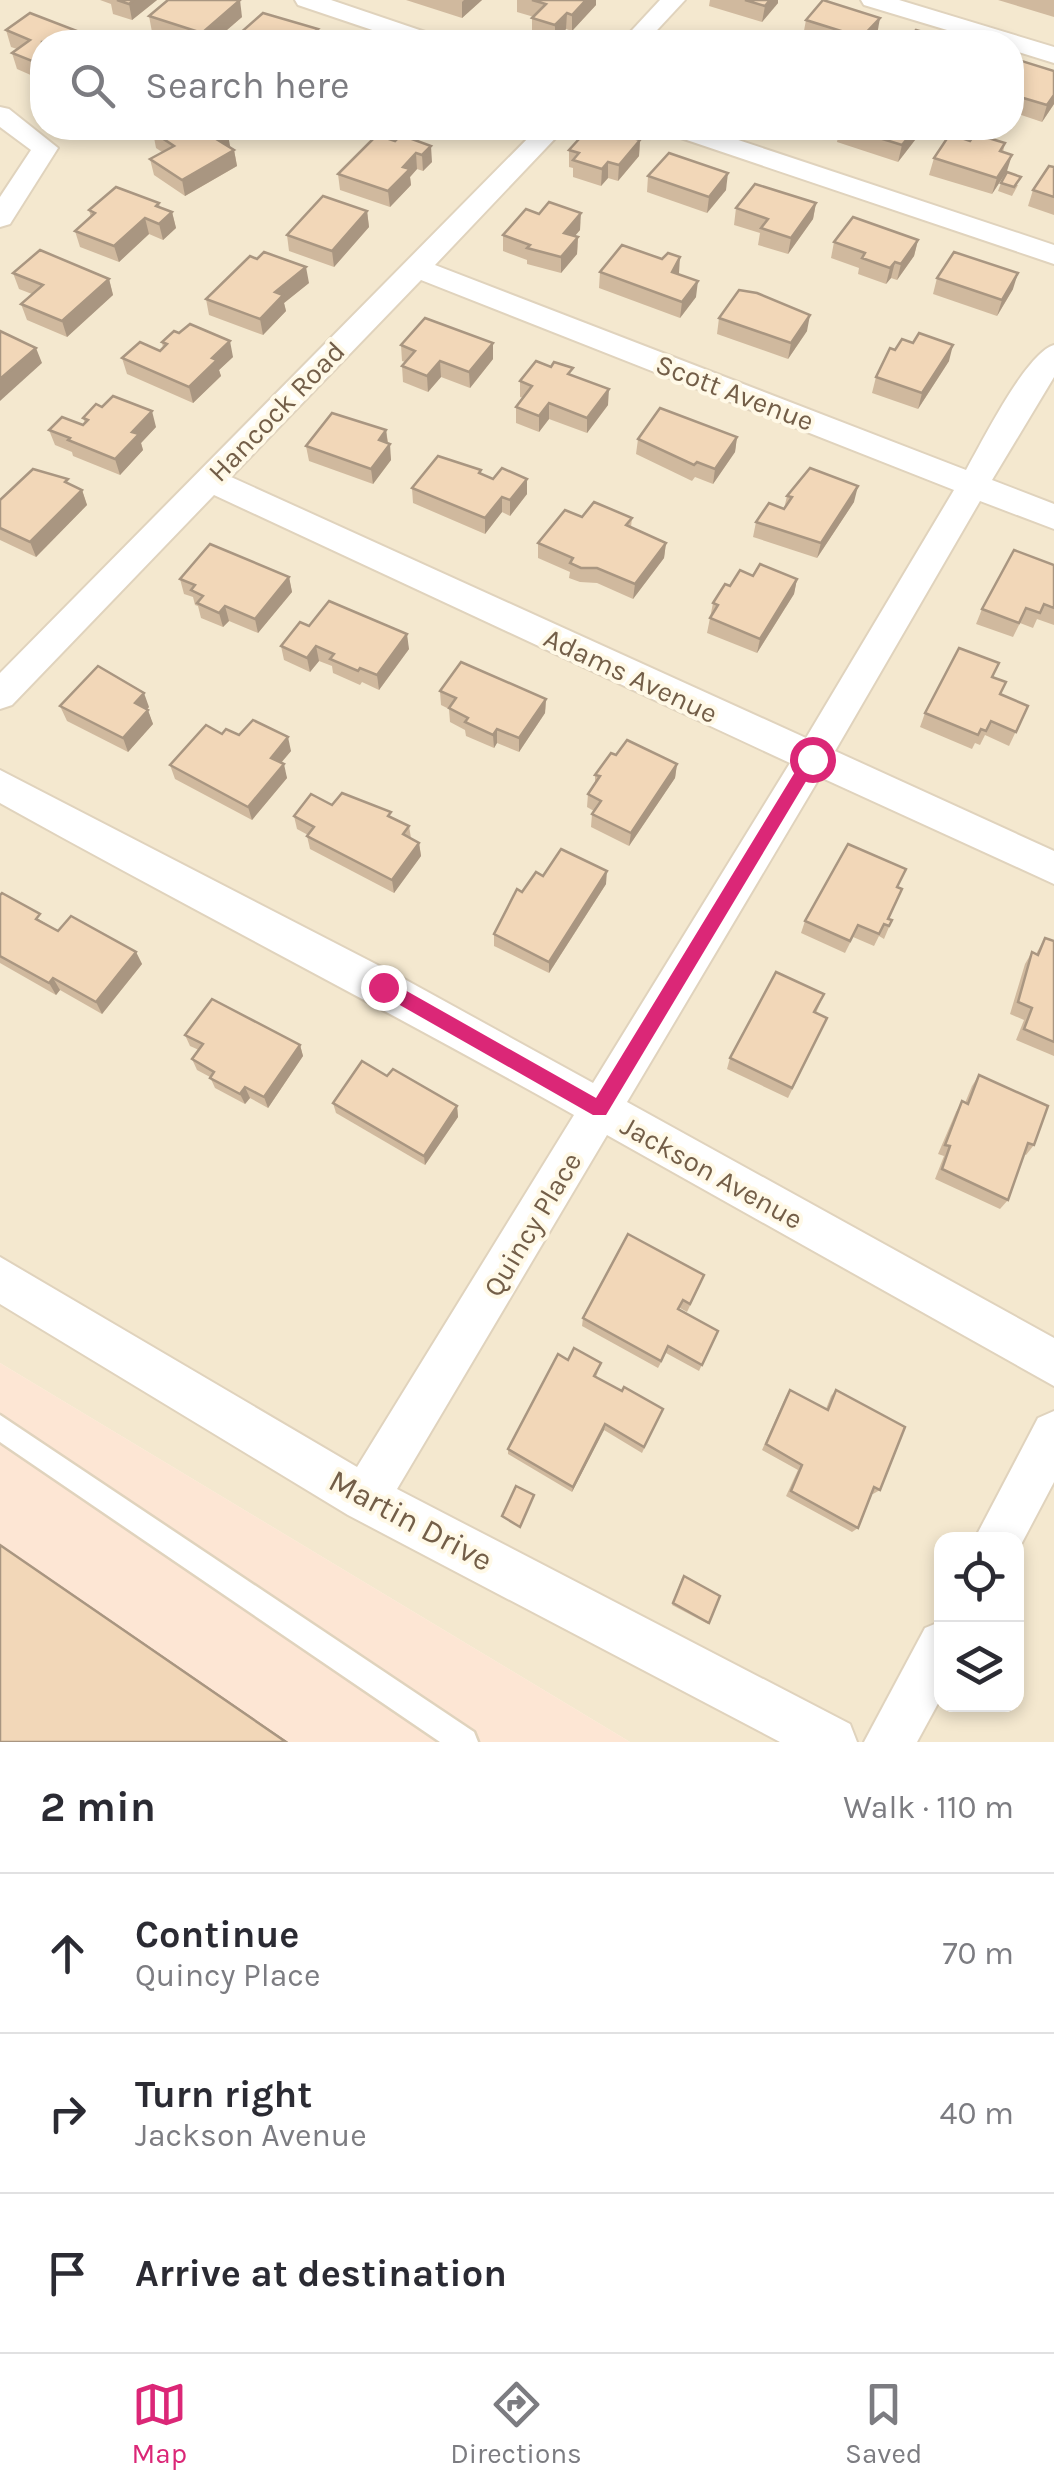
<!DOCTYPE html>
<meta charset="utf-8">
<style>
:root{--surface:#fff;--page:#f2f2f3;--text:#2b2b33;--muted:#7c7c81;--line:#e1e1e2;--accent:#db2777}
body{margin:0;font-family:Karla,sans-serif;background:var(--page);color:var(--text)}
.controls{position:absolute;right:30px;bottom:30px;display:grid;overflow:hidden;border-radius:20px;box-shadow:0 5px 15px #0003}
.controls button{width:90px;height:90px;display:grid;place-items:center;padding:0;border:0;border-bottom:2px solid var(--line);background:var(--surface);color:var(--text);font:50px sans-serif}
.stop{position:absolute;width:30px;height:30px;margin:-22px;border:8px solid #db2777;border-radius:50%;background:#fff}
.stop.end{background:#db2777;border-color:#fff;box-shadow:0 2px 10px #0008}
.list{margin:0;padding:0;list-style:none}
h2{display:flex;justify-content:space-between;align-items:center;height:130px;margin:0;padding:0 40px;font-size:42px}
h2 small{font-size:32px;font-weight:400;color:var(--muted)}
.list li{display:grid;grid-template-columns:65px 1fr auto;gap:30px;align-items:center;box-sizing:border-box;height:160px;padding:0 40px;border-top:2px solid var(--line)}
.list b{display:block;font-size:38px;white-space:nowrap}
.list p{margin:0;font-size:32px;white-space:nowrap;color:var(--muted)}
.list em{font-size:32px;font-style:normal;color:var(--muted)}
.icon{flex:none;width:55px;height:55px;fill:none;stroke:currentColor;stroke-width:2;stroke-linecap:round;stroke-linejoin:round}
.map{position:relative;flex:none;width:1054px;height:1742px;overflow:hidden}
.search{position:absolute;background:var(--surface);box-shadow:0 5px 15px #0003;left:30px;right:30px;top:30px;height:110px;display:flex;align-items:center;gap:25px;box-sizing:border-box;padding:0 35px;border-radius:40px;color:var(--muted);font-size:38px}
.sheet{height:610px;background:var(--surface)}
nav{display:flex;justify-content:space-around;align-items:center;box-sizing:border-box;height:140px;border-top:2px solid var(--line);background:var(--surface);font-size:28px;color:var(--muted)}
nav a{display:grid;justify-items:center;gap:5px}
nav .on{color:var(--accent)}
.map>svg:first-child{display:block}
</style>
<div class="map">
<svg width="1054" height="1742" viewBox="0 0 1054 1742">
<rect width="100%" height="100%" fill="#fcf6e1"/>
<path fill="#f4e8cf" fill-rule="evenodd" d="M 0,0 L 1054,0 L 1054,1742 L 630,1742 L 0,1363 ZM 42,42 L 1012,42 L 1012,128 L 42,128 ZM 942,1540 L 1016,1540 L 1016,1704 L 942,1704 Z"/>
<polygon fill="#fde6d4" points="0,1363 630,1742 0,1742"/>
<g fill="none" stroke-linecap="round" stroke-linejoin="round">
<g stroke="#e0d3bd" stroke-width="5">
<polygon id="lane" points="0,1415 474,1732 478,1742 440,1742 0,1442"/>
</g>
<g stroke="#e0d3bd" stroke-width="4">
<g id="street">
<polygon points="295,0 331,0 440,37 443,42 408,42 298,5"/>
<polygon points="660,0 685,0 646,42 621,42"/>
<polygon points="861,0 899,0 1054,47 1054,63 1012,50 1012,42 987,42 864,5"/>
<polygon points="0,107 9,109 58,148 10,224 0,227 0,197 31,150 0,127"/>
<path d="M 538,128 L 565,128 L 435,265 L 966,470 C 982,442 1026,353 1054,345 L 1054,377 L 992,480 L 1054,504 L 1054,529 L 980,501 L 835,751 L 1054,851 L 1054,884 L 820,777 L 627,1102 L 1054,1338 L 1054,1386 L 607,1135 L 397,1489 L 850,1724 L 857,1742 L 780,1742 L 348,1515 L 0,1304 L 0,1257 L 357,1467 L 574,1115 C 384,1008 190,909 0,803 L 0,770 L 397,975 L 593,1083 L 790,763 L 214,495 L 12,705 L 0,709 L 0,673 ZM 421,280 L 954,490 L 806,738 L 231,477 Z"/>
<polygon points="665,128 702,128 1054,245 1054,264 669,134"/>
<polygon points="1054,1411 1054,1482 1016,1554 1016,1540 974,1540 1038,1418"/>
<polygon points="942,1621 942,1696 917,1742 864,1742 925,1628"/>
</g>
</g>
<use href="#lane" fill="#fff" fill-rule="evenodd"/>
<use href="#street" fill="#fff" fill-rule="evenodd"/>
</g>
<g fill="#d0b99e">
<polygon points="100,0 157,0 132,20 113,14 111,4"/>
<polygon points="406,0 482,0 462,18"/>
<polygon points="517,0 596,0 596,5 572,31 566,29 555,42 532,35 532,18 534,17 517,12"/>
<polygon points="710,0 778,0 778,3 762,22 709,6"/>
<polygon points="998,0 1054,0 1054,17"/>
<polygon points="149,16 242,17 213,42 184,42 152,32"/>
<polygon points="806,20 877,35 870,42 823,42 803,36"/>
<polygon points="6,30 42,42 42,80 17,69 12,53 17,49 11,47"/>
<polygon points="1012,58 1054,104 1042,122 1012,112"/>
<polygon points="429,128 472,128 462,138"/>
<polygon points="840,128 918,128 915,140 898,162 837,142"/>
<polygon points="153,132 230,148 234,150 237,166 185,196 154,175 150,159 162,152 156,148"/>
<polygon points="401,135 432,162 423,171 417,169 410,177 411,185 390,207 340,190 338,174 395,141"/>
<polygon points="640,140 639,156 618,181 608,178 601,186 573,177 573,168 569,167 569,150"/>
<polygon points="970,141 1005,143 1003,152 1007,171 992,194 929,175 934,158"/>
<polygon points="1054,167 1054,215 1028,206 1033,190"/>
<polygon points="648,176 726,190 707,213 647,192"/>
<polygon points="1001,183 1018,185 1012,196 998,191"/>
<polygon points="159,203 160,208 172,212 176,228 163,240 149,234 119,262 80,247 75,231 91,217 89,210"/>
<polygon points="816,203 813,219 788,254 758,245 760,233 734,225 736,208"/>
<polygon points="367,211 369,227 334,267 289,251 287,235"/>
<polygon points="580,230 574,236 578,237 577,254 561,273 527,264 527,260 503,251 503,235"/>
<polygon points="918,240 914,256 897,280 891,278 886,284 858,274 859,268 831,258 834,242"/>
<polygon points="600,272 678,274 696,297 680,318 599,288"/>
<polygon points="13,273 109,279 113,295 67,337 27,320 21,304 32,294 19,289"/>
<polygon points="937,278 1013,289 997,316 933,294"/>
<polygon points="309,283 284,303 286,311 263,335 209,315 206,299"/>
<polygon points="719,318 807,331 788,359 717,334"/>
<polygon points="179,333 233,357 219,370 221,376 193,403 127,374 122,358 160,351 163,348 162,342"/>
<polygon points="493,343 493,359 470,388 441,377 428,392 403,382 402,366 405,362 402,361 401,345"/>
<polygon points="895,350 949,361 918,409 872,393 876,377"/>
<polygon points="573,376 608,405 587,433 549,419 539,432 516,423 516,407 523,398 520,397 520,381"/>
<polygon points="83,418 156,427 141,443 143,450 120,475 73,456 72,452 55,445 49,430 83,425 85,423"/>
<polygon points="386,430 391,460 373,484 309,461 306,446"/>
<polygon points="737,437 735,452 713,484 695,477 692,481 636,454 638,439"/>
<polygon points="481,474 527,494 510,516 502,512 485,534 413,503 412,488"/>
<polygon points="82,490 87,505 36,557 0,540 0,500"/>
<polygon points="787,496 854,502 817,558 753,537 756,522 784,509"/>
<polygon points="582,517 632,518 631,527 666,543 664,558 633,599 597,583 580,582 569,578 570,572 538,558 538,543"/>
<polygon points="1054,565 1054,625 1037,619 1033,628 1020,623 1013,637 976,624 982,609"/>
<polygon points="753,576 797,579 794,594 757,653 707,633 713,603 730,586"/>
<polygon points="289,577 292,592 258,633 229,621 223,627 201,618 198,606 195,605 193,597 184,594 180,579"/>
<polygon points="309,626 409,649 379,690 362,682 360,685 333,673 332,666 319,661 310,672 284,660 281,646"/>
<polygon points="993,677 1000,694 1028,706 1009,746 985,735 980,745 975,743 972,749 920,727 925,713"/>
<polygon points="440,691 546,699 545,713 519,752 497,743 494,748 466,736 465,730 450,722 449,709 441,705"/>
<polygon points="60,706 149,707 147,709 153,724 128,752 67,721"/>
<polygon points="222,734 239,735 291,751 281,763 287,778 252,820 175,779 170,765"/>
<polygon points="616,755 677,764 675,778 629,846 591,827 592,814 594,811 587,807 588,794 595,784 595,775"/>
<polygon points="332,805 409,826 411,838 419,843 421,856 394,893 310,849 307,836 308,835 297,829 294,816"/>
<polygon points="543,876 606,884 549,973 494,946 494,934 522,892"/>
<polygon points="898,887 902,889 888,919 892,920 884,939 879,936 874,946 853,937 845,953 801,933 805,921"/>
<polygon points="0,895 58,931 136,952 142,964 102,1014 60,990 56,995 0,963"/>
<polygon points="1045,938 1054,941 1054,1056 1016,1040 1024,1020 1010,1014 1025,964 1032,952 1036,954"/>
<polygon points="824,994 816,1013 822,1029 788,1098 727,1069 730,1058"/>
<polygon points="185,1035 300,1045 303,1056 268,1108 250,1098 245,1104 215,1088 210,1077 197,1070 192,1059 199,1050 190,1046"/>
<polygon points="979,1075 1034,1145 1026,1155 1024,1154 1008,1200 1000,1209 935,1179 944,1156 938,1154 956,1112 962,1101 965,1103 972,1086"/>
<polygon points="387,1076 457,1106 458,1117 425,1165 336,1113 333,1103"/>
<polygon points="701,1283 687,1312 680,1308 679,1309 718,1331 699,1371 666,1353 658,1368 582,1326 583,1318"/>
<polygon points="568,1360 601,1363 596,1377 622,1391 663,1409 642,1453 604,1430 572,1492 508,1454 508,1449"/>
<polygon points="790,1390 826,1409 831,1396 836,1390 880,1490 873,1494 871,1493 858,1528 852,1532 786,1496 798,1470 762,1450 786,1396"/>
<polygon points="682,1578 709,1623 708,1624 672,1605"/>
</g>
<g fill="#a99681">
<polygon points="134,0 157,0 132,20 129,4"/>
<polygon points="240,0 242,17 213,42 204,42 202,33"/>
<polygon points="464,0 482,0 462,18 462,2"/>
<polygon points="586,0 596,0 596,5 572,31 572,15"/>
<polygon points="770,0 778,0 778,3 762,22 765,6"/>
<polygon points="567,13 566,29 555,42 555,25"/>
<polygon points="880,18 877,35 870,42 857,42"/>
<polygon points="318,29 320,42 301,42"/>
<polygon points="1054,95 1054,104 1042,122 1047,105"/>
<polygon points="461,128 472,128 462,138"/>
<polygon points="916,128 918,128 915,140 898,162 902,145"/>
<polygon points="228,135 231,151 218,140"/>
<polygon points="640,140 639,156 618,181 619,165"/>
<polygon points="431,146 432,162 423,171 422,155"/>
<polygon points="234,150 237,166 185,196 182,180"/>
<polygon points="416,153 417,169 410,177 411,185 390,207 388,191 403,167"/>
<polygon points="1012,155 1007,171 992,194 997,178"/>
<polygon points="608,162 608,178 601,186 602,169"/>
<polygon points="728,173 726,190 707,213 709,197"/>
<polygon points="816,203 813,219 788,254 791,238"/>
<polygon points="367,211 369,227 334,267 332,251"/>
<polygon points="172,212 176,228 163,240 159,224"/>
<polygon points="581,213 580,230 564,249 564,233"/>
<polygon points="145,218 149,234 119,262 114,246"/>
<polygon points="578,237 577,254 561,273 561,257"/>
<polygon points="918,240 914,256 897,280 901,264"/>
<polygon points="680,257 679,273 670,288 672,272"/>
<polygon points="895,262 891,278 886,284 890,268"/>
<polygon points="306,267 309,283 284,303 286,311 263,335 260,319 275,292"/>
<polygon points="1018,273 1013,289 997,316 1002,300"/>
<polygon points="109,279 113,295 67,337 62,321"/>
<polygon points="698,281 696,297 680,318 682,302"/>
<polygon points="810,315 807,331 788,359 791,343"/>
<polygon points="230,341 233,357 219,370 221,376 193,403 189,387 212,358"/>
<polygon points="493,343 493,359 470,388 469,372"/>
<polygon points="953,345 949,361 918,409 922,393"/>
<polygon points="36,348 42,363 0,401 0,379"/>
<polygon points="440,361 441,377 428,392 427,376"/>
<polygon points="609,389 608,405 587,433 587,418"/>
<polygon points="549,403 549,419 539,432 539,416"/>
<polygon points="152,411 156,427 141,443 143,450 120,475 115,459 132,432"/>
<polygon points="386,430 388,446 379,440"/>
<polygon points="737,437 735,452 713,484 715,469"/>
<polygon points="390,444 391,460 373,484 371,469"/>
<polygon points="527,479 527,494 510,516 510,500"/>
<polygon points="858,486 854,502 817,558 821,543"/>
<polygon points="82,490 87,505 36,557 30,542"/>
<polygon points="502,497 502,512 485,534 485,518"/>
<polygon points="666,543 664,558 633,599 635,584"/>
<polygon points="289,577 292,592 258,633 255,619"/>
<polygon points="797,579 794,594 757,653 760,639"/>
<polygon points="225,606 229,621 223,627 219,613"/>
<polygon points="407,634 409,649 379,690 377,675"/>
<polygon points="316,646 319,661 310,672 307,658"/>
<polygon points="144,693 149,707 140,717 135,703"/>
<polygon points="546,699 545,713 519,752 519,738"/>
<polygon points="148,710 153,724 128,752 123,738"/>
<polygon points="497,729 497,743 494,748 493,735"/>
<polygon points="288,737 291,751 274,771 271,758"/>
<polygon points="284,764 287,778 252,820 248,807"/>
<polygon points="677,764 675,778 629,846 631,833"/>
<polygon points="419,843 421,856 394,893 392,880"/>
<polygon points="607,871 606,884 549,973 549,962"/>
<polygon points="136,952 142,964 102,1014 96,1002"/>
<polygon points="53,978 60,990 56,995 49,983"/>
<polygon points="300,1045 303,1056 268,1108 264,1097"/>
<polygon points="245,1087 250,1098 245,1104 240,1094"/>
<polygon points="457,1106 458,1117 425,1165 424,1156"/>
<polygon points="605,1424 604,1430 572,1492 573,1487"/>
<polygon points="0,1544 288,1742 286,1742"/>
</g>
<g fill="#f2d7b8" stroke="#a99681" stroke-width="2.5">
<polygon points="117,0 134,0 129,4"/>
<polygon points="168,0 240,0 202,33 149,16"/>
<polygon points="532,0 586,0 572,15 567,13 555,25 532,18 546,4"/>
<polygon points="745,0 770,0 765,6"/>
<polygon points="823,0 880,18 857,42 841,42 834,40 841,31 806,20"/>
<polygon points="30,13 90,36 81,42 42,42 42,65 12,53 30,40 6,30"/>
<polygon points="263,13 318,29 301,42 241,42 247,38 238,35"/>
<polygon points="916,30 958,42 906,42"/>
<polygon points="688,36 706,42 683,42"/>
<polygon points="1012,58 1054,71 1054,95 1047,105 1013,95 1019,86 1012,83"/>
<polygon points="160,128 216,128 228,135 218,140 234,150 182,180 150,159 174,146 153,132"/>
<polygon points="589,128 599,128 640,140 619,165 608,162 602,169 573,160 579,153 569,150"/>
<polygon points="847,128 916,128 902,145"/>
<polygon points="950,134 970,141 975,134 1005,143 1000,151 1012,155 997,178 934,158"/>
<polygon points="377,135 395,141 401,135 431,146 422,155 416,153 403,167 410,169 388,191 338,174"/>
<polygon points="669,153 728,173 709,197 648,176"/>
<polygon points="1049,166 1054,167 1054,197 1033,190"/>
<polygon points="1007,172 1021,177 1014,187 1001,183"/>
<polygon points="755,184 816,203 791,238 761,228 768,219 736,208"/>
<polygon points="116,187 159,203 156,206 172,212 159,224 145,218 114,246 75,231 95,213 89,210"/>
<polygon points="323,196 367,211 332,251 287,235"/>
<polygon points="549,202 581,213 564,233 578,237 561,257 527,248 530,245 503,235 526,209 539,214"/>
<polygon points="853,217 918,240 901,264 895,262 890,268 862,258 865,253 834,242"/>
<polygon points="622,245 662,259 668,253 680,257 672,272 698,281 682,302 600,272"/>
<polygon points="40,250 109,279 62,321 21,304 43,285 13,273"/>
<polygon points="264,252 306,267 275,292 283,295 260,319 206,299 250,256 257,259"/>
<polygon points="954,252 1018,273 1002,300 937,278"/>
<polygon points="739,290 757,293 810,315 791,343 719,318"/>
<polygon points="425,318 493,343 469,372 440,361 427,376 402,366 415,351 401,345"/>
<polygon points="190,324 230,341 212,358 217,360 189,387 122,358 140,342 160,351 167,344 162,342 174,331 179,333"/>
<polygon points="0,331 36,348 0,379"/>
<polygon points="919,333 953,345 922,393 876,377 890,348 895,350 902,339 913,343"/>
<polygon points="536,361 551,367 554,362 573,368 568,374 609,389 587,418 549,403 539,416 516,407 532,386 520,381"/>
<polygon points="113,396 152,411 132,432 139,434 115,459 68,440 70,438 49,430 62,417 83,425 88,420 83,418 96,404 102,407"/>
<polygon points="660,408 737,437 715,469 697,462 694,465 638,439"/>
<polygon points="332,413 386,430 379,440 390,444 371,469 306,446"/>
<polygon points="438,456 481,470 479,473 493,479 502,468 527,479 510,500 502,497 485,518 412,488"/>
<polygon points="810,468 858,486 821,543 756,522 769,503 784,509 792,497 787,496"/>
<polygon points="33,469 68,479 65,482 82,490 30,542 0,528 0,500"/>
<polygon points="594,502 632,518 626,525 666,543 635,584 597,568 581,568 570,563 573,558 538,543 565,510 582,517"/>
<polygon points="210,544 289,577 255,619 225,606 219,613 197,603 203,596 191,590 195,585 180,579"/>
<polygon points="1014,550 1054,565 1054,608 1044,604 1040,613 1026,608 1019,623 982,609"/>
<polygon points="760,564 797,579 760,639 710,618 718,605 713,603 725,584 730,586 740,570 753,576"/>
<polygon points="329,601 407,634 377,675 360,668 358,671 330,659 334,654 316,646 307,658 281,646 300,622 309,626"/>
<polygon points="959,648 999,663 992,677 1006,682 1000,694 1028,706 1016,732 991,721 986,731 981,729 978,735 925,713"/>
<polygon points="461,662 546,699 519,738 497,729 493,735 465,722 468,718 449,708 456,698 440,691"/>
<polygon points="98,666 144,693 135,703 148,710 123,738 60,706"/>
<polygon points="253,720 288,737 271,758 284,764 248,807 170,765 206,725 222,734 226,729 239,735"/>
<polygon points="627,740 677,764 631,833 592,814 601,801 588,794 600,776 595,775 611,753 616,755"/>
<polygon points="342,793 391,812 388,816 409,826 403,834 419,843 392,880 307,836 314,827 294,816 311,794 332,805"/>
<polygon points="848,844 906,869 897,887 902,889 888,919 892,920 889,926 884,924 879,934 858,925 850,941 805,921"/>
<polygon points="561,849 607,871 549,962 494,934 517,889 522,892 536,872 543,876"/>
<polygon points="2,893 40,914 36,919 58,931 71,916 136,952 96,1002 53,978 49,983 0,956 0,895"/>
<polygon points="1045,938 1054,941 1054,1042 1024,1029 1032,1008 1018,1002 1032,952 1038,955"/>
<polygon points="776,972 824,994 814,1012 827,1018 792,1088 730,1058"/>
<polygon points="212,999 300,1045 264,1097 245,1087 240,1094 210,1078 214,1072 192,1059 203,1044 185,1035"/>
<polygon points="362,1061 387,1076 393,1069 457,1106 424,1156 333,1103"/>
<polygon points="979,1075 1048,1106 1034,1145 1028,1143 1008,1200 942,1169 950,1146 945,1145 962,1101 968,1104"/>
<polygon points="628,1234 704,1275 690,1304 683,1300 678,1309 718,1331 702,1365 668,1346 661,1361 583,1318"/>
<polygon points="574,1348 601,1363 594,1376 622,1391 624,1387 663,1409 644,1447 605,1424 573,1487 508,1449 558,1354 568,1360"/>
<polygon points="790,1390 828,1410 836,1390 905,1427 880,1490 874,1487 858,1528 791,1491 802,1465 766,1444"/>
<polygon points="516,1486 534,1495 520,1527 502,1516"/>
<polygon points="0,1545 286,1742 0,1742"/>
<polygon points="684,1576 720,1596 709,1623 673,1603"/>
</g>
<polygon fill="#db2777" points="812,752 817,754 817,763 606,1115 593,1115 377,992 377,981 389,981 596,1098 806,754"/>
<g text-anchor="middle" stroke-width="8" stroke-linejoin="round" paint-order="stroke">
<g font-size="28" fill="#735e48" stroke="#fff9e7">
<text transform="translate(735 392) rotate(21)" y="10">Scott Avenue</text>
<text transform="translate(276 411) rotate(-46)" y="10">Hancock Road</text>
<text transform="translate(631 675) rotate(25)" y="10">Adams Avenue</text>
<text transform="translate(712 1172) rotate(29)" y="10">Jackson Avenue</text>
<text transform="translate(532 1224) rotate(-59)" y="10">Quincy Place</text>
</g>
<g font-size="32" fill="#735e48" stroke="#fff9e7">
<text transform="translate(411 1520) rotate(28)" y="11">Martin Drive</text>
</g>
</g>
</svg>
<div class="controls">
<button><svg class="icon" aria-label="locate" viewBox="0 0 24 24"><circle cx="12" cy="12" r="6"/><path d="M12 2v4M12 18v4M2 12h4M18 12h4"/></svg></button>
<button><svg class="icon" aria-label="layers" viewBox="0 0 24 24"><path d="M12 4l9 5-9 5-9-5zM3 14l9 5 9-5"/></svg></button>
</div>
<div class="stop" style="left:812px;top:759px"></div>
<div class="stop end" style="left:383px;top:987px"></div>
<div class="search"><svg class="icon" aria-label="search" viewBox="0 0 24 24"><circle cx="10" cy="10" r="6"/><path d="M15 15l6 6"/></svg>Search here</div>
</div>
<section class="sheet">
<h2>2 min<small>Walk · 110 m</small></h2>
<ul class="list">
<li><svg class="icon" aria-label="ahead" viewBox="0 0 24 24"><path d="M12 20V5M6 11l6-6 6 6"/></svg><div><b>Continue</b><p>Quincy Place</p></div><em>70 m</em></li>
<li><svg class="icon" aria-label="right" viewBox="0 0 24 24"><path d="M7 20v-9h11M14 6l5 5-5 5"/></svg><div><b>Turn right</b><p>Jackson Avenue</p></div><em>40 m</em></li>
<li><svg class="icon" aria-label="arrive" viewBox="0 0 24 24"><path d="M6 21V4h12l-3 4 3 4H6"/></svg><div><b>Arrive at destination</b></div></li>
</ul>
</section>
<nav>
<a class="on"><svg class="icon" aria-label="map" viewBox="0 0 24 24"><path d="M3 6l6-2 6 2 6-2v14l-6 2-6-2-6 2zM9 4v14M15 6v14"/></svg>Map</a>
<a><svg class="icon" aria-label="directions" viewBox="0 0 24 24"><path d="M12 3l9 9-9 9-9-9zM9 14v-3h6M13 9l2 2-2 2"/></svg>Directions</a>
<a><svg class="icon" aria-label="saved" viewBox="0 0 24 24"><path d="M7 4h10v16l-5-4-5 4z"/></svg>Saved</a>
</nav>
